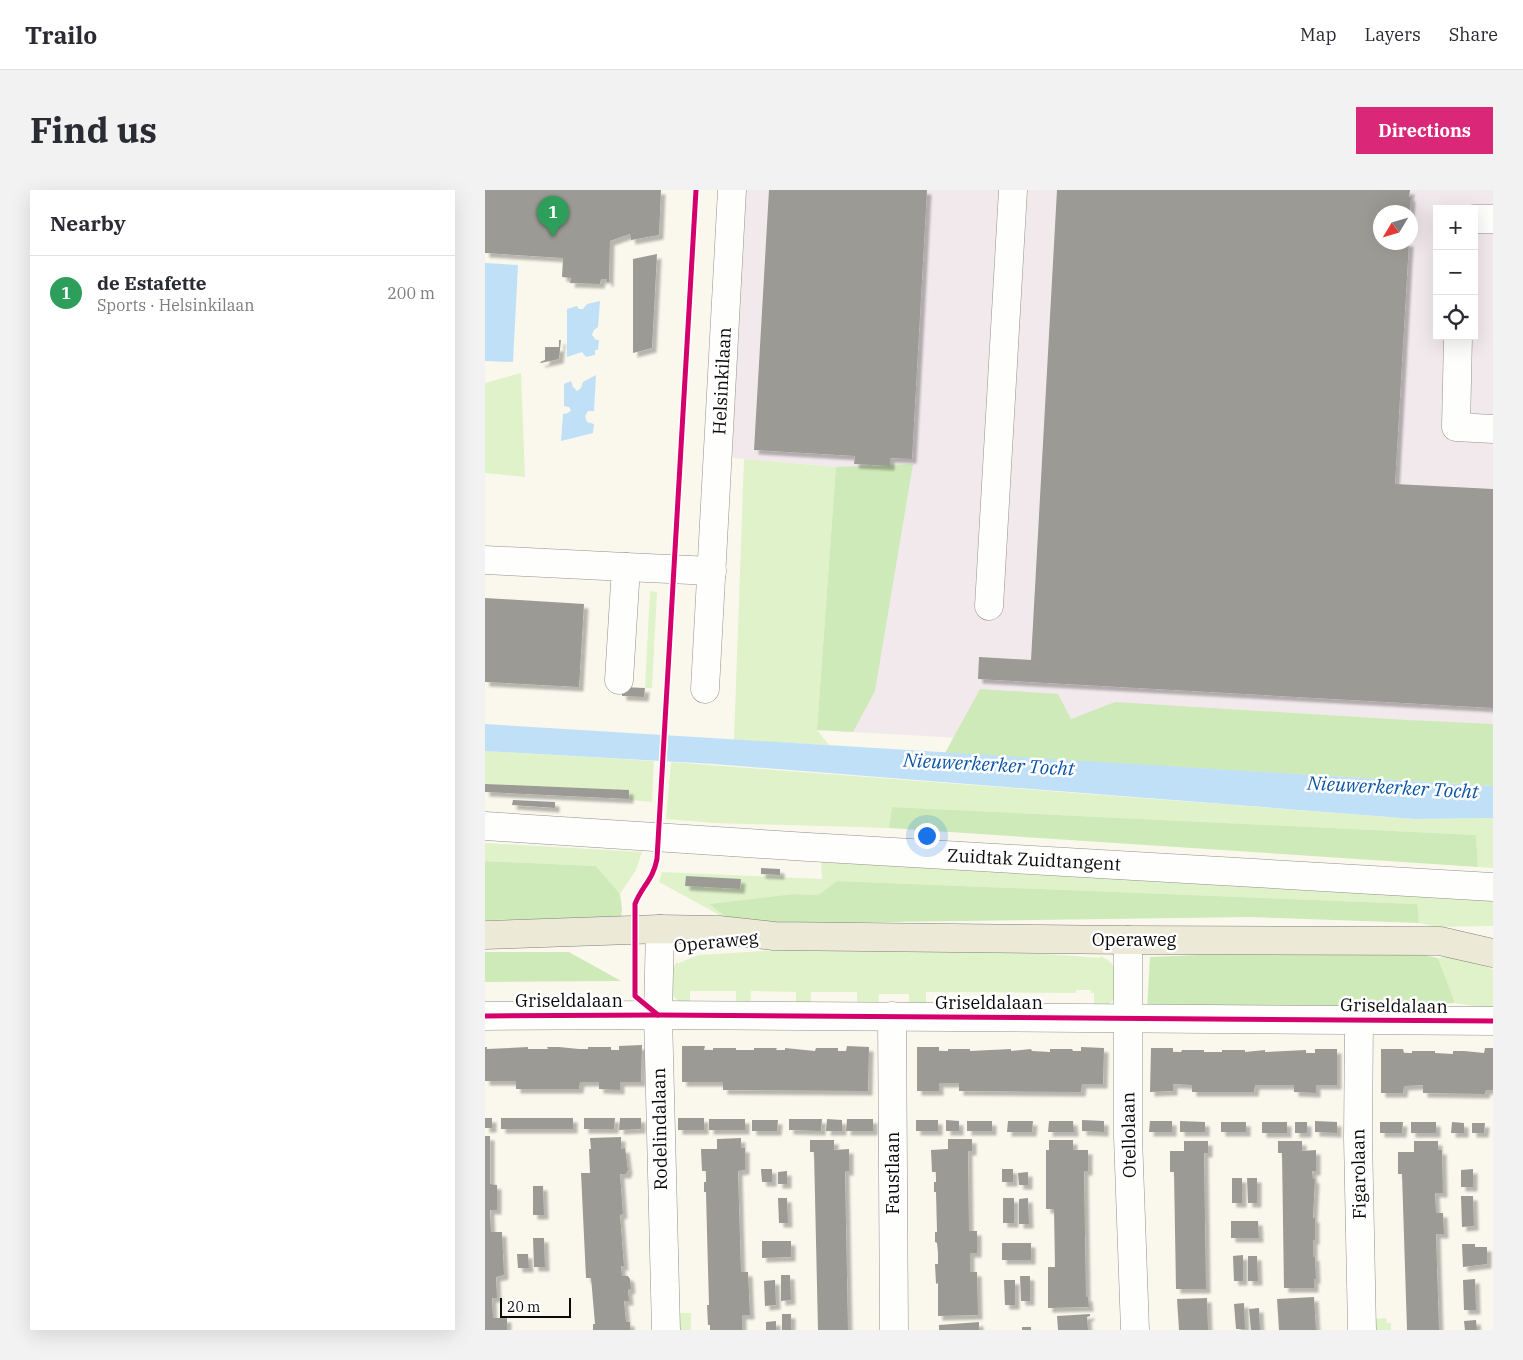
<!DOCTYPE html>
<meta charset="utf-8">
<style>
:root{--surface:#fff;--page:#f2f2f3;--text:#2b2b33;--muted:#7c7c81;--line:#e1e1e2;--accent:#db2777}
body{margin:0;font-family:"IBM Plex Serif",serif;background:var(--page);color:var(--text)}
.controls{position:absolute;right:15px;top:15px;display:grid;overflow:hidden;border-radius:0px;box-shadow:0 5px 20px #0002}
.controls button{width:45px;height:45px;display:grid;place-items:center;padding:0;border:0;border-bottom:1px solid var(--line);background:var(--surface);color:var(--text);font:25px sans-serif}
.compass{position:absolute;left:888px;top:15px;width:45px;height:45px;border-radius:50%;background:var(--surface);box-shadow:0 5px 20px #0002;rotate:232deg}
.scale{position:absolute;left:15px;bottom:12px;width:71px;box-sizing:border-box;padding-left:5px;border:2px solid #0a0a0a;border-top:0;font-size:14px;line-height:18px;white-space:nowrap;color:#0a0a0a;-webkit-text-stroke:4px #fff;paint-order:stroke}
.you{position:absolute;left:441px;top:645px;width:18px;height:18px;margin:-12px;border:4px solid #fff;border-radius:50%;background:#1a73e8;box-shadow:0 0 0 8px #1a73e833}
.badge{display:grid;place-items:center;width:32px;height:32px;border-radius:50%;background:var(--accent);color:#fff;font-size:16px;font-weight:700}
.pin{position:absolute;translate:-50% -41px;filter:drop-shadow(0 1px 2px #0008)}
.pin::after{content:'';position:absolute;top:26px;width:18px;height:15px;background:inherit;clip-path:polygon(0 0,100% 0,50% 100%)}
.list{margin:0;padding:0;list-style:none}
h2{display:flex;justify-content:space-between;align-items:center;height:65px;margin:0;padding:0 20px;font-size:21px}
h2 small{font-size:16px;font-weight:400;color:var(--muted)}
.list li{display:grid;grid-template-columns:32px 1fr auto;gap:15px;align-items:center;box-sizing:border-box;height:75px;padding:0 20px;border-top:1px solid var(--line)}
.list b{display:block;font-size:19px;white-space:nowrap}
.list p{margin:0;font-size:16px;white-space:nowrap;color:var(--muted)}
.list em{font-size:16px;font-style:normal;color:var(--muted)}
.icon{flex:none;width:28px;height:28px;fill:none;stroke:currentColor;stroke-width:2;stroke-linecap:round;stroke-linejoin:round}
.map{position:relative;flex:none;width:1008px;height:1140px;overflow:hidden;border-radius:0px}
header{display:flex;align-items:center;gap:30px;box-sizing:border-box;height:70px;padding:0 25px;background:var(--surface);border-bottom:1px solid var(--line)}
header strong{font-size:24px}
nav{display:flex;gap:28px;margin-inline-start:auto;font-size:18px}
.intro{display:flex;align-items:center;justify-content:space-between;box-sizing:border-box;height:120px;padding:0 30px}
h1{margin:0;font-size:35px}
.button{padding:12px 22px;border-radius:0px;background:var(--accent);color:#fff;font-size:18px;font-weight:700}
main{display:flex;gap:30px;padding:0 30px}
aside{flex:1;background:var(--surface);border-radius:0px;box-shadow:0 5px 20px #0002}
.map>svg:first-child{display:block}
</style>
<header>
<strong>Trailo</strong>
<nav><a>Map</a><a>Layers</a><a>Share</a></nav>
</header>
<div class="intro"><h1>Find us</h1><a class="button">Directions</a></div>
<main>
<aside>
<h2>Nearby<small></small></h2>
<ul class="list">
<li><span class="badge" style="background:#2e9e5b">1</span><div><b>de Estafette</b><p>Sports · Helsinkilaan</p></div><em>200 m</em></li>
</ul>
</aside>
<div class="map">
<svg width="1008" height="1140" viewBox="0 0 1008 1140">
<defs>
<filter id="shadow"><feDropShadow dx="4.5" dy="4.5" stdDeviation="1" flood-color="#0004"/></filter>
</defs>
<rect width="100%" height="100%" fill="#faf8ed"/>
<path fill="#f2e9ec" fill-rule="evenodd" d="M 257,0 L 1008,0 L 1008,578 L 332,540 L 351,277 L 247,268 ZM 952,19 L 989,19 L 989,146 L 952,146 ZM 896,22 L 926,22 L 926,52 L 896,52 Z"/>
<g fill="#dff2ca">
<polygon points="36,183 40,287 0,283 0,193"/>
<polygon points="259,269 351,277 332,540 344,555 249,550"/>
<polygon points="165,401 172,402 167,498 160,498"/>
<polygon points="0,561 169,571 167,612 145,610 144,600 83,599 0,594"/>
<polygon points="186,572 929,629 1008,628 1008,678 993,677 991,645 407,617 404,638 229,633 181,629"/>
<polygon points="0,653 157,662 151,680 135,704 111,676 0,671"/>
<polygon points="336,672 686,691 1008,707 1008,736 951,737 934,733 931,714 352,691 333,705 308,704 225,714 251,734 174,692 177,682 337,689"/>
<path d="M 295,760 L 549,763 L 615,768 L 615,766 C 634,773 632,787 634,805 L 617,820 L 609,819 L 609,803 L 606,803 L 606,800 L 591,800 L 591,803 L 441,802 L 441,819 L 424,819 L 424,804 L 394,804 L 393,819 L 372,818 L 372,802 L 326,802 L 326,818 L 311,818 L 311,802 L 266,801 L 265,818 L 251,818 L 251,801 L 205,801 L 205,818 L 200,818 L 184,802 L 186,782 L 191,773 L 194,773 L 213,765 Z"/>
<polygon points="967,767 1008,779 1008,819 970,813 953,768"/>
<polygon points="192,1123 206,1123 206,1140 193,1140"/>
<polygon points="901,1128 902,1133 906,1133 906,1140 888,1140 888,1129"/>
</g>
<g fill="#ceeab8">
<polygon points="428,274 390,501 368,542 332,540 351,277"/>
<polygon points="495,499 573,504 586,529 630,512 923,530 1008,534 1008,596 460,563"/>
<polygon points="407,617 991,645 993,677 404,638"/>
<polygon points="0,671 111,676 135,704 137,719 136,729 0,730"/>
<polygon points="352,691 932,714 934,733 765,727 251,734 224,714 308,704 333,705"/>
<polygon points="0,762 84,762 136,791 0,792"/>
<polygon points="926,762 953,768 970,813 861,818 662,820 665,767 766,763"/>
</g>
<g fill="#c0e0f8">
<polygon points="0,73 33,75 28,172 0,171"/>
<polygon points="115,111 113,137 109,140 107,145 111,150 114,150 113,160 110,160 110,165 101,167 97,162 82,167 82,119 92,116 94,119 98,119 102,114"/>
<polygon points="111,185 109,221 103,221 100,226 102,232 109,234 108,243 76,251 78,224 83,223 86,220 84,217 79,216 79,194 86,191 88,197 92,201 96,198 98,192"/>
<polygon points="0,534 1008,596 1008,628 929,629 229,574 0,561"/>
</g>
<g fill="#9c9a94" filter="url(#shadow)">
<polygon points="0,0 176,0 174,45 146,50 145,44 125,51 124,92 122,92 122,89 116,89 115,94 85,93 86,88 77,87 78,68 0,63"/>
<polygon points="284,0 442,0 427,269 405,268 405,276 369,274 370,266 269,260"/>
<polygon points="572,0 925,0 924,7 926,7 925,22 896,22 896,52 924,52 910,294 1008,299 1008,518 493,489 494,467 546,470"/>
<polygon points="172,64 167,158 148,163 148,69"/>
<polygon points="74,150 76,150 74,169 56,173 55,172 60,170 60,157 74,157"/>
<polygon points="0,408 99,414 94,497 0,492"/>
<polygon points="137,497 160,498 159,507 137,506"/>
<polygon points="0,594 144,600 144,609 0,602"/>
<polygon points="28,610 70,612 70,618 27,615"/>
<polygon points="276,678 295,679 295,685 276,684"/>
<polygon points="201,686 256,689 255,699 200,696"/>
<polygon points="157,855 156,892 135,892 135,900 114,899 114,892 95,892 94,899 31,899 31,891 0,891 0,857 2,857 2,859 43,857 43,859 63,859 62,857 74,857 94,859 103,859 103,857 126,857 126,860 134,860 134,856"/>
<polygon points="197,856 220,856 219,860 228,860 228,858 251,858 251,860 269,860 269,858 292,858 291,860 300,860 300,858 330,861 331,858 353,858 353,861 361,861 362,856 384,857 383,901 238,900 238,892 197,892"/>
<polygon points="432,857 454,857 454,861 463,861 463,859 485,859 485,861 526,859 526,861 546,859 547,861 565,862 565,859 587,859 588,861 596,861 596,857 619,858 618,894 597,894 596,902 474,901 474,893 454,893 454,901 432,901"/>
<polygon points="666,858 688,858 688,862 696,862 697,860 719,860 719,862 737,862 737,860 760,860 760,862 780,860 780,862 821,860 821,863 830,863 830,859 852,859 852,895 831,895 831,903 809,902 809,895 770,895 769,902 707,902 707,895 688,894 688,901 665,902"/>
<polygon points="1000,858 1008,858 1008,900 1001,900 1000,904 938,903 938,895 919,896 918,903 896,903 896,859 918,859 919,863 927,863 927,861 950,861 950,863 968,864 968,861 979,861 999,863"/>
<rect x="0" y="928" width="7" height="10"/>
<rect x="16" y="928" width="72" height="11"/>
<polygon points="99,928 130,928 129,939 99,939"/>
<polygon points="135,928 156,928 156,939 134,940"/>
<rect x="193" y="928" width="26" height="12"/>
<rect x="224" y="929" width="36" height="11"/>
<polygon points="304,929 337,929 336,941 304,940"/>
<polygon points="342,929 357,930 357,941 341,941"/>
<polygon points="362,929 388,929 388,941 361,941"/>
<polygon points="267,930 293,930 292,941 267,941"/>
<rect x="431" y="930" width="22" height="11"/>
<polygon points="461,930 474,931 474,941 461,941"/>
<polygon points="597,930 619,931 619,942 597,941"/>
<rect x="482" y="931" width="25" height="10"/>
<polygon points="523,931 548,931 547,942 522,942"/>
<polygon points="564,931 588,931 589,942 563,942"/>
<polygon points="665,931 687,931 687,942 664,942"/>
<polygon points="695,931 720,932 720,942 695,942"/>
<polygon points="830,931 852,932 852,943 830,942"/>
<rect x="736" y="932" width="25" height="10"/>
<rect x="777" y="932" width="25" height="11"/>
<rect x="810" y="932" width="12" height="11"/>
<polygon points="895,932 918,932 917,943 895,943"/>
<rect x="926" y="932" width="25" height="11"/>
<polygon points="967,932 979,933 979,943 966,943"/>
<polygon points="987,933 1000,933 999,943 987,943"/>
<polygon points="0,946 5,946 5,994 12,995 12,1020 5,1020 6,1042 17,1042 19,1085 11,1087 12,1108 7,1108 8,1128 22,1128 22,1140 0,1140"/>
<polygon points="136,947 136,959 140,958 143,980 141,984 135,984 138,1024 135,1025 139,1076 136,1076 137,1086 143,1086 145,1089 146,1099 143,1100 144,1111 139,1111 141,1132 145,1132 145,1140 108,1140 108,1134 110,1134 106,1088 101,1088 96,983 105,983 104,959 106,959 105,948"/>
<polygon points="256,948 256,958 260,958 260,980 253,981 256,1082 263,1082 265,1125 257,1125 257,1140 225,1140 225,1135 223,1135 222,1115 224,1115 222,1042 221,1002 219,1002 219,992 221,992 221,981 217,981 216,959 232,959 232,949"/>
<polygon points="463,949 487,949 487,961 483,961 484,1041 492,1041 492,1063 485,1063 485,1082 492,1082 493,1125 453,1126 453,1093 451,1094 450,1074 453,1074 453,1063 452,1053 450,1052 450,1042 452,1042 451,1002 449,1002 449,992 451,992 451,982 447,982 446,960 463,959"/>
<polygon points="325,950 349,950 349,960 364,959 364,981 360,981 363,1140 333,1140 329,962 325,962"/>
<polygon points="564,950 588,950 588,960 603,960 603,981 599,981 601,1107 603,1107 604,1117 563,1118 563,1077 570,1077 569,1019 561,1019 561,960 564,960"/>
<polygon points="699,951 723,951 723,963 719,963 721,1099 691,1099 689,982 685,982 685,961 699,961"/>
<polygon points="793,951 817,951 817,961 831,960 831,981 827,981 828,989 830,989 828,1028 830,1028 830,1050 828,1050 828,1067 830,1066 831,1089 829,1089 829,1098 799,1098 797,963 793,963"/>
<polygon points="929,951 953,951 953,960 957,960 958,1003 950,1003 951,1023 958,1023 959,1044 951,1044 954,1140 922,1140 917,984 913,984 913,962 929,962"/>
<polygon points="276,979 287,979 287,992 277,992"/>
<rect x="517" y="979" width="11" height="13"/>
<polygon points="988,979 988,997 976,997 976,980"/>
<polygon points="302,981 302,994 293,994 293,982"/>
<polygon points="543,982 543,995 534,995 533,983"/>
<rect x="747" y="988" width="10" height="25"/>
<polygon points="762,988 772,988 772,1013 763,1013"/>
<polygon points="48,996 58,996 59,1025 48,1025"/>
<polygon points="976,1006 988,1006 989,1036 977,1037"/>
<polygon points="293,1008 302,1008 303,1033 294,1033"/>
<rect x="518" y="1008" width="11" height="25"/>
<polygon points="543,1008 544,1034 534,1034 534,1009"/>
<polygon points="746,1031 773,1031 774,1048 746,1048"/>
<polygon points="48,1048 59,1048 60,1077 49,1077"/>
<polygon points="277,1051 306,1051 306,1067 277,1068"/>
<rect x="517" y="1053" width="29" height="17"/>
<polygon points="977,1054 990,1054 990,1057 1002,1057 1002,1074 978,1077"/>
<polygon points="32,1064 43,1064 44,1078 33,1078"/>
<polygon points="758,1065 758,1091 749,1091 748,1066"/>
<polygon points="763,1066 772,1066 773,1091 763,1091"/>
<polygon points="296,1085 305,1085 306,1110 296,1111"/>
<polygon points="535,1086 545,1086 545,1111 536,1111"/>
<polygon points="990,1089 991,1120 979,1120 978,1090"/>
<polygon points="290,1090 291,1115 280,1116 279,1091"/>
<polygon points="519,1090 530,1090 530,1115 520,1115"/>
<polygon points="829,1107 831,1140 794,1140 792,1109"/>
<polygon points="722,1108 723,1140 694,1140 692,1109"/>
<polygon points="759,1113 760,1139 751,1139 749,1114"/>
<polygon points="774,1118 775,1140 766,1140 764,1119"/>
<rect x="297" y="1124" width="9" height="16"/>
<polygon points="605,1124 605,1126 602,1127 603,1140 573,1140 572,1126"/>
<polygon points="991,1130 992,1140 980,1140 979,1131"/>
<polygon points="291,1131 291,1140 281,1140 281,1132"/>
<polygon points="494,1132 494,1140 454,1140 454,1135"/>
<rect x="537" y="1137" width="9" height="3"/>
</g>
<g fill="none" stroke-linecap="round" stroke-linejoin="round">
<g stroke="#92918c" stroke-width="29">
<g id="minor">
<polyline points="989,29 1008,29"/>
<polyline points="973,146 971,237 1008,239"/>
<polyline points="0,370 141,377 134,490"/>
<polyline points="141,377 227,381"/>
<polyline points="504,416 528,0"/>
<polyline points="220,499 247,0"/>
<polyline points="0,636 323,657 1008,697"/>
<polyline points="175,739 173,825 181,1140"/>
<polyline points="643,750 643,947 650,1140"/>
<polyline points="0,826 173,825 1008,831"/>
<polyline points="407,826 409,1140"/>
<polyline points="874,829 873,948 877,1140"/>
</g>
</g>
<g stroke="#7f7e7a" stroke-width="29">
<polyline id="major" points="0,745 175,739 234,740 289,746 643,750 955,751 1008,763"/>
</g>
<use href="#minor" stroke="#fefefc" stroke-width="28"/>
<use href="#major" stroke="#ece9d6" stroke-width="28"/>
<g stroke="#fff" stroke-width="8">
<g id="cycleway">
<path d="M 173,825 L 150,806 L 150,714 C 157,696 168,690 172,669 L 211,0"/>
<polyline points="0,826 173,825 1008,831"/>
</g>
</g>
<use href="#cycleway" stroke="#d6006c" stroke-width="5"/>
</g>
<g text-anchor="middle" stroke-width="5" stroke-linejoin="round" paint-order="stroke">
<g font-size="18" fill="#0a0a0a" stroke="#fff">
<text transform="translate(237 191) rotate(-87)" y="6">Helsinkilaan</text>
<text transform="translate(549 670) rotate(3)" y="6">Zuidtak Zuidtangent</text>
<text x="649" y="756">Operaweg</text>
<text transform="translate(231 752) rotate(-6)" y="6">Operaweg</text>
<text x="84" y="817">Griseldalaan</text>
<text x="504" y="819">Griseldalaan</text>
<text transform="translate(909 816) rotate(1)" y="6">Griseldalaan</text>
<text transform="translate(175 939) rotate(-91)" y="6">Rodelindalaan</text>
<text transform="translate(644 945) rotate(-91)" y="6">Otellolaan</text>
<text transform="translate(408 983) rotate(-90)" y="6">Faustlaan</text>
<text transform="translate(874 984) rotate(-91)" y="6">Figarolaan</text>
</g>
<g font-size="19" font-style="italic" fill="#0a54a6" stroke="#fff">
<text transform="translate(504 574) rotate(3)" y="7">Nieuwerkerker Tocht</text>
<text transform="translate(908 597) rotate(3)" y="7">Nieuwerkerker Tocht</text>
</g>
</g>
</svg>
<div class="controls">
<button>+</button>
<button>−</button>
<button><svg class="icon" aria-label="locate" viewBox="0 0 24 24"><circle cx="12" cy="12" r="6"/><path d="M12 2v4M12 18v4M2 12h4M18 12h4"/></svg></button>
</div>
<svg class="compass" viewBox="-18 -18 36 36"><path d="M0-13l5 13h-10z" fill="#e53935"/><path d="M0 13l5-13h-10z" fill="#7c7c81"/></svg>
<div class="scale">20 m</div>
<div class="you"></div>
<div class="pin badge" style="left:68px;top:47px;background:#2e9e5b">1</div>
</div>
</main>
